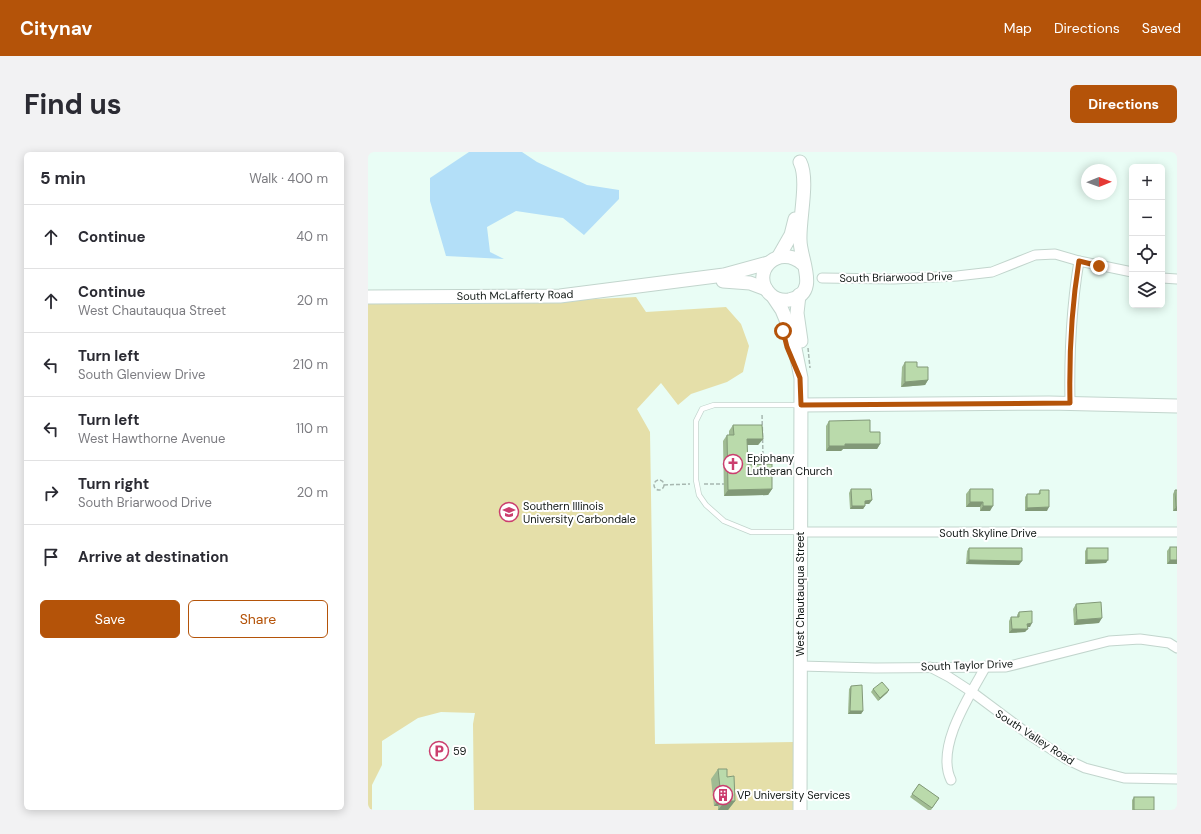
<!DOCTYPE html>
<meta charset="utf-8">
<style>
:root{--surface:#fff;--page:#f2f2f3;--text:#2b2b33;--muted:#7c7c81;--line:#e1e1e2;--accent:#b45309}
body{margin:0;font-family:"DM Sans",sans-serif;background:var(--page);color:var(--text)}
.controls{position:absolute;right:12px;top:12px;display:grid;overflow:hidden;border-radius:6px;box-shadow:0 2px 10px #0003}
.controls button{width:36px;height:36px;display:grid;place-items:center;padding:0;border:0;border-bottom:1px solid var(--line);background:var(--surface);color:var(--text);font:20px sans-serif}
.compass{position:absolute;left:713px;top:12px;width:36px;height:36px;border-radius:50%;background:var(--surface);box-shadow:0 2px 10px #0003;rotate:89deg}
.stop{position:absolute;width:12px;height:12px;margin:-9px;border:3px solid #b45309;border-radius:50%;background:#fff}
.stop.end{background:#b45309;border-color:#fff;box-shadow:0 1px 4px #0008}
.list{margin:0;padding:0;list-style:none}
h2{display:flex;justify-content:space-between;align-items:center;height:52px;margin:0;padding:0 16px;font-size:17px}
h2 small{font-size:13px;font-weight:400;color:var(--muted)}
.list li{display:grid;grid-template-columns:26px 1fr auto;gap:12px;align-items:center;box-sizing:border-box;height:64px;padding:0 16px;border-top:1px solid var(--line)}
.list b{display:block;font-size:15px;white-space:nowrap}
.list p{margin:0;font-size:13px;white-space:nowrap;color:var(--muted)}
.list em{font-size:13px;font-style:normal;color:var(--muted)}
.actions{display:flex;gap:8px;padding:12px 16px}
.actions a{flex:1;padding:9px 0;border:1px solid var(--accent);border-radius:6px;text-align:center;font-size:14px;color:var(--accent)}
.actions .main{background:var(--accent);color:#fff}
.icon{flex:none;width:22px;height:22px;fill:none;stroke:currentColor;stroke-width:2;stroke-linecap:round;stroke-linejoin:round}
.map{position:relative;flex:none;width:809px;height:658px;overflow:hidden;border-radius:6px}
header{display:flex;align-items:center;gap:24px;box-sizing:border-box;height:56px;padding:0 20px;background:var(--accent);color:#fff}
header strong{font-size:19px}
nav{display:flex;gap:22px;margin-inline-start:auto;font-size:14px}
.intro{display:flex;align-items:center;justify-content:space-between;box-sizing:border-box;height:96px;padding:0 24px}
h1{margin:0;font-size:28px}
.button{padding:10px 18px;border-radius:6px;background:var(--accent);color:#fff;font-size:14px;font-weight:700}
main{display:flex;gap:24px;padding:0 24px}
aside{flex:1;background:var(--surface);border-radius:6px;box-shadow:0 2px 10px #0003}
.map>svg:first-child{display:block}
</style>
<header>
<strong>Citynav</strong>
<nav><a>Map</a><a>Directions</a><a>Saved</a></nav>
</header>
<div class="intro"><h1>Find us</h1><a class="button">Directions</a></div>
<main>
<aside>
<h2>5 min<small>Walk · 400 m</small></h2>
<ul class="list">
<li><svg class="icon" aria-label="ahead" viewBox="0 0 24 24"><path d="M12 20V5M6 11l6-6 6 6"/></svg><div><b>Continue</b></div><em>40 m</em></li>
<li><svg class="icon" aria-label="ahead" viewBox="0 0 24 24"><path d="M12 20V5M6 11l6-6 6 6"/></svg><div><b>Continue</b><p>West Chautauqua Street</p></div><em>20 m</em></li>
<li><svg class="icon" aria-label="left" viewBox="0 0 24 24"><path d="M17 20v-9H6M10 6l-5 5 5 5"/></svg><div><b>Turn left</b><p>South Glenview Drive</p></div><em>210 m</em></li>
<li><svg class="icon" aria-label="left" viewBox="0 0 24 24"><path d="M17 20v-9H6M10 6l-5 5 5 5"/></svg><div><b>Turn left</b><p>West Hawthorne Avenue</p></div><em>110 m</em></li>
<li><svg class="icon" aria-label="right" viewBox="0 0 24 24"><path d="M7 20v-9h11M14 6l5 5-5 5"/></svg><div><b>Turn right</b><p>South Briarwood Drive</p></div><em>20 m</em></li>
<li><svg class="icon" aria-label="arrive" viewBox="0 0 24 24"><path d="M6 21V4h12l-3 4 3 4H6"/></svg><div><b>Arrive at destination</b></div></li>
</ul>
<div class="actions"><a class="main">Save</a><a>Share</a></div>
</aside>
<div class="map">
<svg width="809" height="658" viewBox="0 0 809 658">
<rect width="100%" height="100%" fill="#e9fdf5"/>
<polygon fill="#e5dfa9" points="268,145 278,160 358,155 373,172 381,194 375,220 359,230 323,242 310,253 293,231 269,257 282,280 287,592 426,590 426,658 106,658 105,572 107,561 73,560 50,566 14,589 14,613 4,633 4,658 0,658 0,152 146,151"/>
<polygon fill="#b3dff8" points="101,0 154,0 169,10 219,33 251,38 251,47 216,83 195,66 148,59 119,75 122,100 136,107 78,104 62,49 62,26"/>
<g fill="none" stroke-linecap="round" stroke-linejoin="round">
<g stroke="#c2d5cd" stroke-width="6">
<polyline id="lane" points="430,380 383,380 356,369 338,353 331,343 328,328 328,269 334,257 346,253 431,253"/>
</g>
<g stroke="#c2d5cd" stroke-width="11">
<g id="street">
<polyline points="454,126 526,127 589,124 624,120 667,103 687,102 711,109 764,120"/>
<polyline points="794,126 809,127"/>
<path d="M 702,251 C 701,203 703,157 711,109"/>
<polyline points="432,380 809,380"/>
<polyline points="432,514 507,516 638,515 741,489 772,487 801,491 809,496"/>
<polyline points="562,515 581,525 604,540 663,584 698,607 717,616 756,626 809,627"/>
<path d="M 583,628 C 567,595 602,543 618,514"/>
</g>
</g>
<g stroke="#c2d5cd" stroke-width="15">
<g id="secondary">
<path d="M 432,10 C 441,28 431,67 432,88 C 432,108 453,142 421,148 C 414,149 407,147 402,142 C 381,121 410,90 435,112"/>
<polyline points="411,104 423,83 427,67"/>
<polyline points="355,129 382,131 398,137"/>
<polyline points="431,143 429,161 433,189"/>
<polyline points="0,145 192,144 356,123 400,111"/>
<polyline points="406,146 414,158 424,182 433,226 432,658"/>
<polyline points="433,253 681,251 809,254"/>
</g>
</g>
<g stroke="#a7b7b0" stroke-width="1.5" stroke-dasharray="4 2" stroke-linecap="butt">
<polyline points="440,196 442,216"/>
<polyline points="379,305 395,305 394,261"/>
<polyline points="381,305 382,313"/>
<circle cx="291" cy="333" r="5"/>
<polyline points="336,332 356,332"/>
<polyline points="296,333 322,332"/>
</g>
<use href="#lane" stroke="#fff" stroke-width="4.5"/>
<use href="#street" stroke="#fff" stroke-width="9"/>
<use href="#secondary" stroke="#fff" stroke-width="13"/>
</g>
<g fill="#a0bb93">
<polygon points="537,210 549,215 560,228 557,233 533,235 534,215"/>
<polygon points="461,269 502,280 512,292 509,297 475,297 473,299 458,299 458,274"/>
<polygon points="365,273 395,287 390,293 379,293 380,313 404,337 400,343 356,344 355,289 359,283 361,283 361,279"/>
<polygon points="483,337 504,348 501,352 497,352 497,354 495,357 482,357 481,341"/>
<polygon points="602,337 625,337 622,359 612,359 612,355 598,355 598,342"/>
<polygon points="672,338 679,359 657,359 657,345 659,342 670,342"/>
<polygon points="807,338 809,359 805,359 805,342"/>
<polygon points="802,395 809,412 799,412 799,399"/>
<polygon points="601,396 651,413 598,412 599,399"/>
<polygon points="719,396 738,411 717,412 717,399"/>
<polygon points="708,452 731,471 706,473 705,457"/>
<polygon points="651,460 662,475 659,475 657,480 641,481 641,469 643,465 649,465 649,463"/>
<polygon points="483,534 495,559 493,562 480,562 481,537"/>
<polygon points="505,537 521,538 519,541 510,549 503,540"/>
<polygon points="350,617 359,625 367,649 360,658 350,658 350,654 346,654 343,627"/>
<polygon points="551,632 571,646 563,658 560,658 542,645"/>
<polygon points="766,645 786,658 764,658 764,648"/>
</g>
<g fill="#829978">
<polygon points="560,228 557,233 533,235 537,230"/>
<polygon points="379,287 395,287 390,293 375,293"/>
<polygon points="477,292 512,292 509,297 475,297 473,299 458,299 461,294"/>
<polygon points="404,337 400,343 356,344 360,338"/>
<polygon points="504,348 501,352 494,352 497,349"/>
<polygon points="602,350 615,350 612,355 598,355"/>
<polygon points="484,354 497,354 495,357 482,357"/>
<polygon points="615,354 625,354 622,359 612,359"/>
<polygon points="681,355 679,359 657,359 659,356"/>
<polygon points="808,355 809,355 809,359 805,359"/>
<polygon points="601,408 654,409 651,413 598,412"/>
<polygon points="719,408 740,408 738,411 717,412"/>
<polygon points="802,408 809,408 809,412 799,412"/>
<polygon points="734,466 731,471 706,473 709,468"/>
<polygon points="664,471 662,475 657,475 659,472"/>
<polygon points="644,477 660,477 657,480 641,481"/>
<polygon points="521,538 519,541 510,549 512,546"/>
<polygon points="482,559 495,559 493,562 480,562"/>
<polygon points="353,645 357,645 350,654 346,654"/>
<polygon points="357,649 367,649 360,658 350,658"/>
</g>
<g fill="#badaab" stroke="#829978">
<polygon points="537,210 549,210 549,215 560,215 560,228 537,230"/>
<polygon points="502,268 502,280 512,280 512,292 477,292 477,294 461,294 461,269"/>
<polygon points="365,273 394,273 395,287 379,287 380,313 404,312 404,337 360,338 359,283 366,283"/>
<polygon points="483,337 503,337 504,348 497,349 497,354 484,354"/>
<polygon points="602,337 625,337 625,354 615,354 615,350 602,350"/>
<polygon points="672,338 681,338 681,355 659,356 659,342 672,342"/>
<polygon points="807,338 809,338 809,355 808,355"/>
<rect x="802" y="395" width="7" height="13"/>
<polygon points="601,396 654,396 654,409 601,408"/>
<rect x="719" y="396" width="21" height="12"/>
<polygon points="733,450 734,466 709,468 708,452"/>
<polygon points="664,459 664,471 659,472 660,477 644,477 643,465 651,465 651,460"/>
<polygon points="514,530 521,538 512,546 505,537"/>
<polygon points="494,533 495,559 482,559 483,534"/>
<polygon points="350,617 359,617 359,625 366,624 367,649 357,649 357,645 353,645"/>
<polygon points="551,632 571,646 564,656 544,642"/>
<rect x="766" y="645" width="20" height="13"/>
</g>
<g fill="none" stroke-linecap="round" stroke-linejoin="round">
<path stroke="#b45309" stroke-width="5" d="M 415,179 L 419,195 L 432,226 L 433,253 L 702,251 C 701,202 703,158 711,109 L 731,114"/>
</g>
<defs>
<g id="church-ring" transform="scale(1)"><circle r="9.5" fill="#fff" stroke="#cb3e6e" stroke-width="1.5"/><path d="M-1.2-6h2.4v3.5h3.3v2.4h-3.3V6h-2.4V-.1h-3.3v-2.4h3.3Z" fill="#cb3e6e"/></g>
<g id="university-ring" transform="scale(1)"><circle r="9.5" fill="#fff" stroke="#cb3e6e" stroke-width="1.5"/><path d="M0-5L7-2L0 1L-7-2ZM-4 1L0 2.5L4 1V4Q0 6-4 4Z" fill="#cb3e6e"/></g>
<g id="parking-ring" transform="scale(1)"><circle r="9.5" fill="#fff" stroke="#cb3e6e" stroke-width="1.5"/><path d="M-3.5-5.5H1a3.5 3.5 0 0 1 0 7H-1V5.5H-3.5ZM-1-3.4V-.6H.8a1.4 1.4 0 0 0 0-2.8Z" fill="#cb3e6e"/></g>
<g id="building-ring" transform="scale(1)"><circle r="9.5" fill="#fff" stroke="#cb3e6e" stroke-width="1.5"/><path d="M-4-6H4V6H1V3H-1V6H-4ZM-2.5-4.3h1.7v1.8h-1.7ZM.8-4.3h1.7v1.8H.8ZM-2.5-1h1.7V.8h-1.7ZM.8-1h1.7V.8H.8Z" fill="#cb3e6e"/></g>
</defs>
<g fill-rule="evenodd">
<use href="#church-ring" x="365" y="312"/>
<use href="#university-ring" x="141" y="360"/>
<use href="#parking-ring" x="71" y="599"/>
<use href="#building-ring" x="355" y="643"/>
</g>
<g text-anchor="middle" stroke-width="4" stroke-linejoin="round" paint-order="stroke">
<g font-size="11" fill="#101714" stroke="#fff">
<text transform="translate(528 125) rotate(-1)" y="4">South Briarwood Drive</text>
<text transform="translate(147 143) rotate(-1)" y="4">South McLafferty Road</text>
<text x="620" y="385">South Skyline Drive</text>
<text transform="translate(432 442) rotate(-90)" y="4">West Chautauqua Street</text>
<text transform="translate(599 513) rotate(-2)" y="4">South Taylor Drive</text>
<text transform="translate(667 585) rotate(33)" y="4">South Valley Road</text>
</g>
<g font-size="11" fill="#101714" stroke="#fff" text-anchor="start">
<text x="379" y="310">Epiphany<tspan x="379" dy="13">Lutheran Church</tspan></text>
<text x="155" y="358">Southern Illinois<tspan x="155" dy="13">University Carbondale</tspan></text>
<text x="85" y="603">59</text>
<text x="369" y="647">VP University Services</text>
</g>
</g>
</svg>
<div class="controls">
<button>+</button>
<button>−</button>
<button><svg class="icon" aria-label="locate" viewBox="0 0 24 24"><circle cx="12" cy="12" r="6"/><path d="M12 2v4M12 18v4M2 12h4M18 12h4"/></svg></button>
<button><svg class="icon" aria-label="layers" viewBox="0 0 24 24"><path d="M12 4l9 5-9 5-9-5zM3 14l9 5 9-5"/></svg></button>
</div>
<svg class="compass" viewBox="-18 -18 36 36"><path d="M0-13l5 13h-10z" fill="#e53935"/><path d="M0 13l5-13h-10z" fill="#7c7c81"/></svg>
<div class="stop" style="left:415px;top:179px"></div>
<div class="stop end" style="left:731px;top:114px"></div>
</div>
</main>
